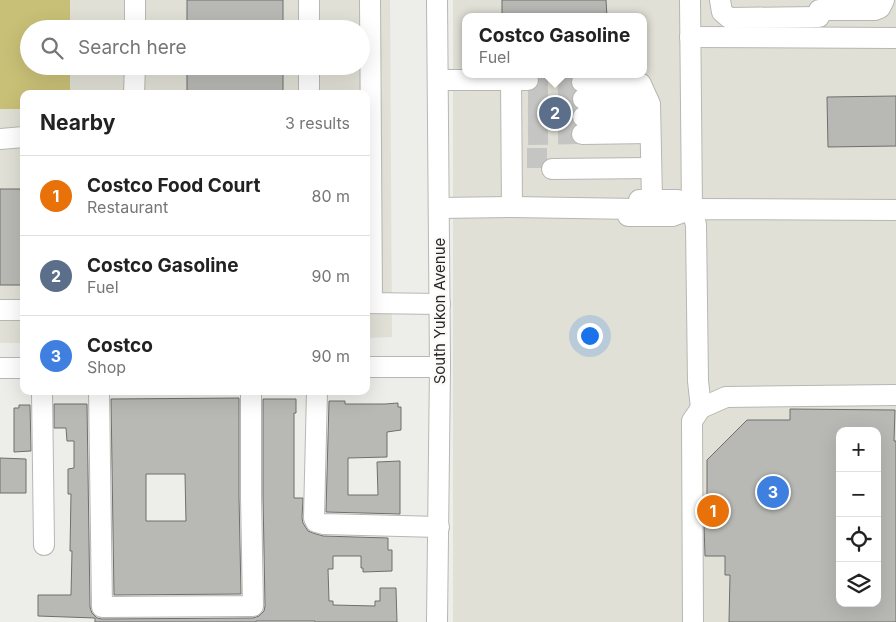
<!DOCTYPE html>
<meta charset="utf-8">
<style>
:root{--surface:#fff;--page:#f2f2f2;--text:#222;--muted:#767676;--line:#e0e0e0;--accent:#b45309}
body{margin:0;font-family:Inter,sans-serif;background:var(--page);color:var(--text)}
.controls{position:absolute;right:15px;bottom:15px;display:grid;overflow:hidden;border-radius:10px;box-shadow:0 5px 20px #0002}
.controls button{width:45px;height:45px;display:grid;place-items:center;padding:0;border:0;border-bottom:1px solid var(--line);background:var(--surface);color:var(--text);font:25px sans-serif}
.you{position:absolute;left:589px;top:335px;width:18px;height:18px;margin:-12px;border:4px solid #fff;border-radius:50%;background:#1a73e8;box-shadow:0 0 0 8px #1a73e833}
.badge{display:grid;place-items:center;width:32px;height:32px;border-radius:50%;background:var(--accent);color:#fff;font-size:16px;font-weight:700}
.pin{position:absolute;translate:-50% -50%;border:2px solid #fff;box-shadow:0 1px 5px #0006}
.popup{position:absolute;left:462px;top:13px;width:185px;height:65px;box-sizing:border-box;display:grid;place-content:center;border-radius:10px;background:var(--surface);filter:drop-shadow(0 1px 4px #0005);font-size:16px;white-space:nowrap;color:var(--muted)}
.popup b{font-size:19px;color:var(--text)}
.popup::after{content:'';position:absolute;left:50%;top:100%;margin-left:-10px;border:10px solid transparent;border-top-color:var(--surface)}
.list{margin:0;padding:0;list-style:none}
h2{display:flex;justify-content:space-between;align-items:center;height:65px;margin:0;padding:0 20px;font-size:21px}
h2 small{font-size:16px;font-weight:400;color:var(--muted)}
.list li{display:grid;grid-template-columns:32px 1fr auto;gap:15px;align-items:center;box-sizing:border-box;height:80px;padding:0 20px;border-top:1px solid var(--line)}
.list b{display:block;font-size:19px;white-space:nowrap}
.list p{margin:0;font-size:16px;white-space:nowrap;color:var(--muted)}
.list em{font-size:16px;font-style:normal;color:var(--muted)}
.icon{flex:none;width:28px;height:28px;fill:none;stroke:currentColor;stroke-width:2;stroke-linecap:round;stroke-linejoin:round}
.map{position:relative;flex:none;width:896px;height:622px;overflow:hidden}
.search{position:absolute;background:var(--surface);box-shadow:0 5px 20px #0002;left:20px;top:20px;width:350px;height:55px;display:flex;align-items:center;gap:12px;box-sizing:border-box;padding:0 18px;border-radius:28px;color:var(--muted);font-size:19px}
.panel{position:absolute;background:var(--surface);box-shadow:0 5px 20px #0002;left:20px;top:90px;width:350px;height:305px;border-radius:10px}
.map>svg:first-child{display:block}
</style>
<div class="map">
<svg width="896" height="622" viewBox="0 0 896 622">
<rect width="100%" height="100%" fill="#ededea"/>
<g fill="#e1e0d6" fill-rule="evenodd">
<polygon points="70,0 390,0 392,337 366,338 366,94 70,94 70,66 361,66 361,29 70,29"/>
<path d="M 453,0 L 896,0 L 896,622 L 453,622 ZM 466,17 L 644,17 L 644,74 L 466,74 ZM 840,431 L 877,431 L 877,603 L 840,603 Z"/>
<rect x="0" y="109" width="24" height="234"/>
</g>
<polygon fill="#c9c077" points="0,0 70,0 70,29 29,29 29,66 70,66 70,94 24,94 24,109 0,109"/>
<g fill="#b8b8b5" stroke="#6f6f6c" fill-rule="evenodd">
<rect x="187" y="0" width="96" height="29"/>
<polygon points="502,0 606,0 607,17 502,17"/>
<rect x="187" y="66" width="96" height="28"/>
<polygon points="896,96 896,146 828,147 827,97"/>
<rect x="0" y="189" width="24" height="96"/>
<path d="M 239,398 L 239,496 L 241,594 L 114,595 L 111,399 ZM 146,474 L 185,474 L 186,521 L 146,521 Z"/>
<polygon points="263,399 296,399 296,413 294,413 294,498 303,498 302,518 303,523 308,531 313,533 323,536 388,538 388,550 392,550 392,571 363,572 363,568 361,568 361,556 333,556 333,569 328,569 329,601 333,601 333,605 375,606 375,601 380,601 380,588 396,588 397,622 315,622 315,621 256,621 256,622 95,622 95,618 38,616 38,595 71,595 72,551 70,551 71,494 68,494 68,469 74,468 74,441 67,441 66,428 54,428 54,404 87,404 90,607 92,613 97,618 102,619 253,618 259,616 264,611 265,606 263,496"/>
<polygon points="329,401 345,401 345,404 385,404 398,403 398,407 401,407 401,430 387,432 387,457 348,458 348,495 378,495 377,462 400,461 400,514 326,512"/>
<polygon points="19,405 30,405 31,451 14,452 14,408 19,408"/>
<path d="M 790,409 L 895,410 L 894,441 L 896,441 L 896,622 L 729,622 L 730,575 L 725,575 L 725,556 L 705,556 L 704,524 L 707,524 L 707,460 L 747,420 L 790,420 ZM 840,431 L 877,431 L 877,603 L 840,603 Z"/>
<polygon points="0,458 26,459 26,493 0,493"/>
</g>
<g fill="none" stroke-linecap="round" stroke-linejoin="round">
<g stroke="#c5c5c3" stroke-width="20" stroke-dasharray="20 10" stroke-linecap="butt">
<polyline points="528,80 582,82"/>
<polyline points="528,99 583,99"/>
<polyline points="528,118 583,117"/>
<polyline points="528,135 582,134"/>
<polyline points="527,158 552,158"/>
</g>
<g stroke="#b7b7b3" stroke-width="22">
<g id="minor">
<polyline points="370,0 372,303"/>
<polyline points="437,0 440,367 437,622"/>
<polyline points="690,0 692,209 696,225 698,381 701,408"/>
<polyline points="720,0 722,12 729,18 819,17"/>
<polyline points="819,10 875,10 880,8 884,0"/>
<polyline points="135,29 135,0"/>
<polyline points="309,29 309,0"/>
<polyline points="690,37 896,38"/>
<polyline points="438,80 528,80"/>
<polyline points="511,80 512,207"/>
<polyline points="134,94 135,66"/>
<polyline points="309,94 309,66"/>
<polyline points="583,99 648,100"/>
<polyline points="583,117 650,117"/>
<polyline points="582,134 650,133"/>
<polyline points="0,139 24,137"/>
<polyline points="552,169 651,168"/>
<polyline points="639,200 678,200 692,209"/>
<polyline points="439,208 512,207 637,209 646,207 652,200 650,104 641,84 582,82"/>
<polyline points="628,216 672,216 692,209 896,210"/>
<polyline points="366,303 440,304"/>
<polyline points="0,310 24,310"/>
<polyline points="366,367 440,367"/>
<polyline points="0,368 24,368"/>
<polyline points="42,391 44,545"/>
<polyline points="99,391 102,607 253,606 251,496 251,391"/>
<polyline points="317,391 314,518 316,522 323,524 439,527"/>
<polyline points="693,622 692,421 701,408 726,397 896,395"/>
</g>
</g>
<use href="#minor" stroke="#fff" stroke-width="20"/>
</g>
<g text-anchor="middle" stroke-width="4.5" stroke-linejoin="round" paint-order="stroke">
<g font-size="15" fill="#272726" stroke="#fbfaf7">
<text transform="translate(440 311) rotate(-90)" y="5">South Yukon Avenue</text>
</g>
</g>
</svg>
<div class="controls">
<button>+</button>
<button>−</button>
<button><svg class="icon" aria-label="locate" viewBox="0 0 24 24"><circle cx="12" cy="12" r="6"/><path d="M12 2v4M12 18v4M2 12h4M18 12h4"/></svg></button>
<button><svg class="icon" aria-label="layers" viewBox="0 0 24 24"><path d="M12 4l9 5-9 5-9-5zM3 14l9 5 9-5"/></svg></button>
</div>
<div class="you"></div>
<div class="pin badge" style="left:713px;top:511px;background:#e8710a">1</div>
<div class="pin badge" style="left:555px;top:113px;background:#5c6f8a">2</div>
<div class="popup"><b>Costco Gasoline</b>Fuel</div>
<div class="pin badge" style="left:773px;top:492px;background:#3f7fe0">3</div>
<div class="search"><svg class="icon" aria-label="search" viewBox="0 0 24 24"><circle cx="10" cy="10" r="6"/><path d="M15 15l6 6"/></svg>Search here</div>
<section class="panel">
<h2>Nearby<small>3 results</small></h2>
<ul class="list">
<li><span class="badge" style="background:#e8710a">1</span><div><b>Costco Food Court</b><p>Restaurant</p></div><em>80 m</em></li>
<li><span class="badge" style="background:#5c6f8a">2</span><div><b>Costco Gasoline</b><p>Fuel</p></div><em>90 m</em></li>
<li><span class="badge" style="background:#3f7fe0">3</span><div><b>Costco</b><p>Shop</p></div><em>90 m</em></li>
</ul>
</section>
</div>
